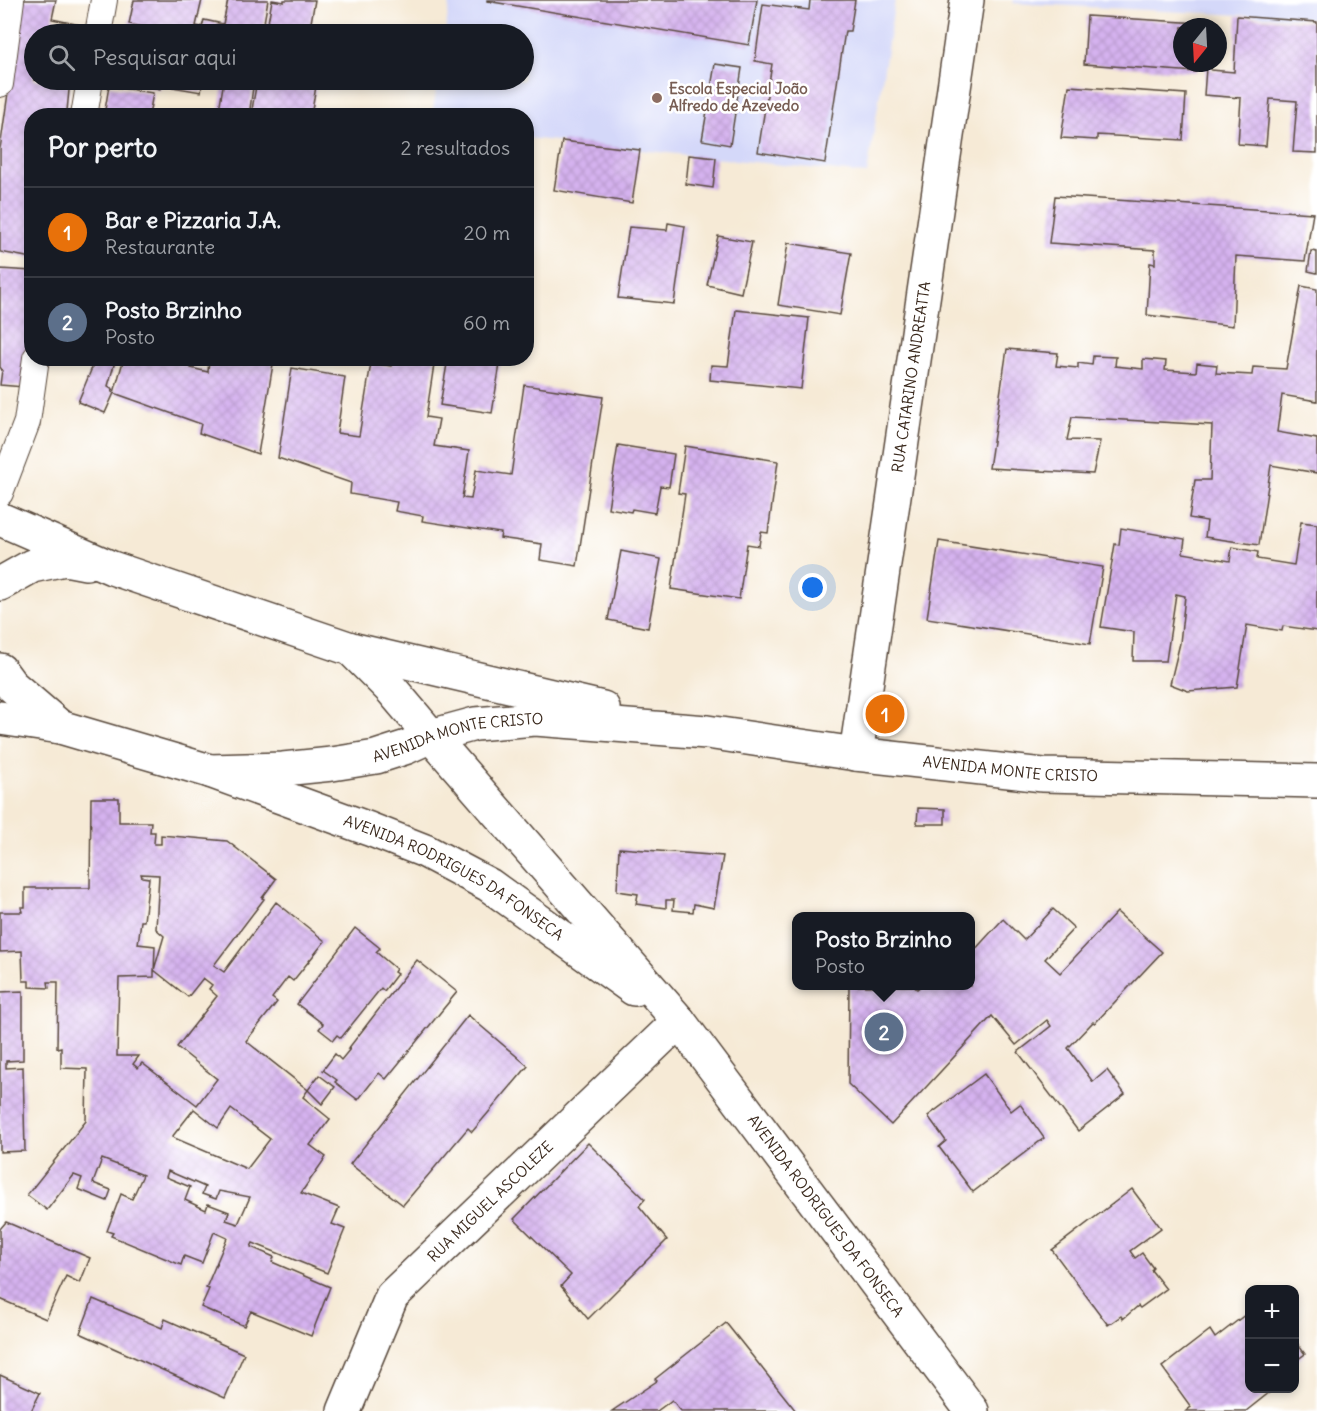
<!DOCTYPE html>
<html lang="pt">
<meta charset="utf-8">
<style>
:root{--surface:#171b24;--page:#20242c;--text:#f1f3f6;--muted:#9ea1a6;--line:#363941;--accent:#2563eb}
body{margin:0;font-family:Delius,sans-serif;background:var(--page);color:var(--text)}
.controls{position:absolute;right:18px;bottom:18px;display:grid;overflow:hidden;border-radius:12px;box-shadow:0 3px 9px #0003}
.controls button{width:54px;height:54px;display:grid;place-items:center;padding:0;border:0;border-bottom:2px solid var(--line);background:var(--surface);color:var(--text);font:30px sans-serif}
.compass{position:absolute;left:1173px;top:18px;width:54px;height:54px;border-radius:50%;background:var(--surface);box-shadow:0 3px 9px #0003;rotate:198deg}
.you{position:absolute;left:813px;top:588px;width:21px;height:21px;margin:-15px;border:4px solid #fff;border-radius:50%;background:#1a73e8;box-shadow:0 0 0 9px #1a73e833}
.badge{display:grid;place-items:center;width:39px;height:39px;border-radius:50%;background:var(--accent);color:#fff;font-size:20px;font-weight:700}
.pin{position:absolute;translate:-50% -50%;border:3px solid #fff;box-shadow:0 2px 6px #0006}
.popup{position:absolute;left:792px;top:912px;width:183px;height:78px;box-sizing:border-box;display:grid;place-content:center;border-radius:12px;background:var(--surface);filter:drop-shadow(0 2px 4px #0005);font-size:20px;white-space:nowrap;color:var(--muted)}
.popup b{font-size:22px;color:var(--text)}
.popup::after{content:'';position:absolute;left:50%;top:100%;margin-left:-12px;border:12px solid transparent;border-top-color:var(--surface)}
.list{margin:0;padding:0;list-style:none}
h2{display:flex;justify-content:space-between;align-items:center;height:78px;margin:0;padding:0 24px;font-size:26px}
h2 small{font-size:20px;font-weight:400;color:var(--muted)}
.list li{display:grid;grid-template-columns:39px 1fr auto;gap:18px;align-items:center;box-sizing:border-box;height:90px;padding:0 24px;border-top:2px solid var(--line)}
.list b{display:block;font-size:22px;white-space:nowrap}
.list p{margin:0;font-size:20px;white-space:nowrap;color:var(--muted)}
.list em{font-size:20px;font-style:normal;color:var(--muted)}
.icon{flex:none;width:33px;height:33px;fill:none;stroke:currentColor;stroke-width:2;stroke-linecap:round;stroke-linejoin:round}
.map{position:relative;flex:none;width:1317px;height:1411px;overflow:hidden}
.search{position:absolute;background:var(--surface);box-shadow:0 3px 9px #0003;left:24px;top:24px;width:510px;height:66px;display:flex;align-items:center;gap:15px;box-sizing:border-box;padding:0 21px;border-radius:33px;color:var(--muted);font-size:22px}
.panel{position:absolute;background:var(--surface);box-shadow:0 3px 9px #0003;left:24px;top:108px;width:510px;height:258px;border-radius:24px}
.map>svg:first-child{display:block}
</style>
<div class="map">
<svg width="1317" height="1411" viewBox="0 0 1317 1411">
<defs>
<pattern id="building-cross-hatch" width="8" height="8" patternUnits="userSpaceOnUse" patternTransform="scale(1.5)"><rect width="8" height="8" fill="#d5b2ef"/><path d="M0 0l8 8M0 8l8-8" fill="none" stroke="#b899cc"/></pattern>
</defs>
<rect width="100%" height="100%" fill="#fff"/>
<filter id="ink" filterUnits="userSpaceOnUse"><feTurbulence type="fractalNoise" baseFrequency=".0167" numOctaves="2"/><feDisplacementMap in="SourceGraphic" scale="12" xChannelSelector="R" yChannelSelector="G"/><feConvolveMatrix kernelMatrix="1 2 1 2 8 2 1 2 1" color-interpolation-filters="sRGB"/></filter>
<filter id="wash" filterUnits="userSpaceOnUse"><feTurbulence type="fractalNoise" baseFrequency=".008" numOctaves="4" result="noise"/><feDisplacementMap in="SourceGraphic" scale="24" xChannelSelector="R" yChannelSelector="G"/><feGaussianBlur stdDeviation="1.35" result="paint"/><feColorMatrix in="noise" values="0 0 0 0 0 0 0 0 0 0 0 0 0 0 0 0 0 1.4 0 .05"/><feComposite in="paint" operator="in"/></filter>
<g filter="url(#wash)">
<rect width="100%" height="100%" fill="#f6ead6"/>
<g fill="#d4d8f9">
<polygon points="450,0 895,0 867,174 527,138 526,116 432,116 438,80 524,80 524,34 445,34"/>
<polygon points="1014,0 1317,0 1317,19 1013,3"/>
</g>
<g id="blocks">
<g fill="url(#building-cross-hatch)" fill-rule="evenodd">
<polygon points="17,0 56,0 52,19 81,25 79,34 34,34 34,80 70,80 67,111 74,111 73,116 32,116 32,258 0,252 0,149 17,30"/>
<polygon points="134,0 202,0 196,26 202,27 204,20 223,24 228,0 268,0 262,34 192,34 176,32 176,34 129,24"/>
<polygon points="272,0 284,2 284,0 315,0 309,34 266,34"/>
<polygon points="487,0 757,0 749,45 487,1"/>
<polygon points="810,0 855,0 850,31 845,31 825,163 758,152 772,64 755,61 763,4 809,10"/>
<polygon points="1087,16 1199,23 1198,27 1182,27 1182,63 1211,63 1211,70 1234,72 1237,16 1317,22 1317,153 1293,152 1297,101 1270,99 1266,146 1238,144 1241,98 1204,95 1206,68 1196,67 1196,72 1084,64"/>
<polygon points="715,64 742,68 730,145 702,140"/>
<polygon points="132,80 203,80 201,92 161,85 160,89 139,85 139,82 132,81"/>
<polygon points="224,80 254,80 249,116 218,116"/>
<polygon points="257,80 317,80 311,116 251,116"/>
<polygon points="109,86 153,93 149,116 104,116"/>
<polygon points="1069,86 1186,94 1183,140 1097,135 1097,140 1061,138"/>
<polygon points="562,141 640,150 632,203 554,190"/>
<polygon points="689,155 716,158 713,188 686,184"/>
<polygon points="1055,196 1313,213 1305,261 1236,256 1233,326 1147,315 1150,263 1155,264 1155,250 1049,243"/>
<polygon points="668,223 685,226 674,304 618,298 629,227 667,230"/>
<polygon points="718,236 752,242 741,293 707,285"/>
<polygon points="788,243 851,253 840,315 778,305"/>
<polygon points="1311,251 1317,252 1317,273 1308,271"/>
<polygon points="0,269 32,271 32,323 29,323 24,387 0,385 2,370 0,367"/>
<polygon points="1301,286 1317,289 1317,401 1282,395 1277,432 1317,439 1317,473 1271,465 1259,545 1205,537 1207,521 1189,518 1195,480 1210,480 1212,425 1072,417 1067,440 1100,441 1093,474 989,468 1007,349 1058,353 1056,366 1078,368 1078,363 1092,365 1093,356 1116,357 1115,366 1143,369 1143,359 1166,361 1165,370 1196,372 1197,363 1217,365 1216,373 1252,375 1253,367 1286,369"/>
<polygon points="736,310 809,318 801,389 710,380 711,365 728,366"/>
<polygon points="96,358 116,358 108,386 113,389 112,392 114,393 124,358 193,358 191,368 208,372 209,358 274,358 258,454 199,433 201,424 114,393 105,413 78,402"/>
<polygon points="392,358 435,358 426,417 439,419 434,446 469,451 462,498 471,499 476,470 511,475 524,385 603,397 577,566 540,560 542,544 500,538 501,533 422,521 423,516 395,511 397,502 350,494 351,483 278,458 292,368 345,377 337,433 359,436 371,363 391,366"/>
<polygon points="448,358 501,358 492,413 440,405"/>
<polygon points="618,445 674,454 669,487 660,486 655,513 632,509 631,512 608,508"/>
<polygon points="685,446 778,461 768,533 761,532 759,546 747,544 739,599 671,589 685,494 678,493"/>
<polygon points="1301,522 1317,524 1317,631 1283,626 1282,631 1247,625 1237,687 1188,691 1170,684 1180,643 1185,596 1176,594 1166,661 1133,661 1134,632 1101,627 1115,544 1119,545 1121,528 1185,539 1183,553 1230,561 1232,547 1258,552 1257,559 1294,565"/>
<polygon points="939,541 1103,567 1090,644 927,618"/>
<polygon points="621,551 661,559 648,628 608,620"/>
<path d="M 91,798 L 119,798 L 119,822 L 151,822 L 150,832 L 155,832 L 154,844 L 161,844 L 161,835 L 227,841 L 276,879 L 262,898 L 264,899 L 214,965 L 224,972 L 276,902 L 325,941 L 293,981 L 288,977 L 272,998 L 277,1002 L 246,1041 L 308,1090 L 303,1097 L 330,1119 L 310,1145 L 326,1157 L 301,1193 L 339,1208 L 332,1224 L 345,1229 L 327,1273 L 253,1243 L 251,1247 L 274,1257 L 272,1262 L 330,1287 L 311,1336 L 251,1311 L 244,1326 L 201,1307 L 209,1289 L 206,1288 L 227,1238 L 214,1232 L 202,1263 L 184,1256 L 181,1265 L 111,1236 L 113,1233 L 107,1231 L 121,1194 L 132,1199 L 143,1175 L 102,1159 L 93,1183 L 111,1190 L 107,1201 L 78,1189 L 82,1178 L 74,1175 L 47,1210 L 27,1195 L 86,1121 L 87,1069 L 61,1068 L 61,1047 L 57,1048 L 58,982 L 48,982 L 49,988 L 29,987 L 29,981 L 23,981 L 22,951 L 0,952 L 0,912 L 22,912 L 21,907 L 25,907 L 25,888 L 90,888 ZM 141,874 L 159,875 L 156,929 L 164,936 L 154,970 L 188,997 L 203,978 L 212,985 L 209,989 L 217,996 L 177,1047 L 217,1079 L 197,1105 L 142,1063 L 138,1068 L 133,1064 L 139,1056 L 117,1056 L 119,978 L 154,977 L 154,972 L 155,946 L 138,944 L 141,921 L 144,921 L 149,878 L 142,877 ZM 194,1109 L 218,1128 L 231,1109 L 270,1139 L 247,1169 L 172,1137 ZM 168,1171 L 205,1187 L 202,1194 L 216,1199 L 219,1191 L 250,1197 L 238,1224 L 226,1220 L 229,1212 L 208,1204 L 206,1210 L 185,1200 L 190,1187 L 166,1177 Z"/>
<polygon points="918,808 945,809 945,824 917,824"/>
<polygon points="619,848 723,856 714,908 694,904 693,912 673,910 674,900 666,900 666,908 636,904 638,894 617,891"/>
<polygon points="1053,909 1074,928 1045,959 1060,973 1117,912 1162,952 1095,1023 1093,1022 1068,1048 1093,1082 1107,1070 1125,1094 1078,1131 1018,1052 1051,1026 1047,1020 1016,1045 992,1016 891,1125 848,1084 849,986 913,986 917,989 921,986 971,986 971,954 1003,919 1024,940"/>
<polygon points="355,928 380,948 376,952 396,969 394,972 397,974 384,991 381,988 341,1038 337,1035 333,1040 319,1029 323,1024 297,1004"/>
<polygon points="417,960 457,992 386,1079 379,1073 358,1100 335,1082 337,1080 323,1070 335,1054 341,1060 350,1049 348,1049"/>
<polygon points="23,991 23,1060 6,1061 6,1068 23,1067 25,1151 0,1152 0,992"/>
<polygon points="468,1015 528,1066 472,1132 468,1128 403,1205 350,1164"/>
<polygon points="984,1074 1011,1111 1020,1104 1044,1138 973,1192 939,1147 946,1141 928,1116"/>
<polygon points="319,1075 335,1087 322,1104 308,1090"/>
<polygon points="588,1143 645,1199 639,1206 667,1240 588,1319 561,1286 571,1275 514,1219"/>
<polygon points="1132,1189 1161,1228 1130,1251 1135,1258 1142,1253 1153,1268 1151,1270 1166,1289 1140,1308 1138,1306 1123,1319 1121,1316 1108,1325 1052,1250"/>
<polygon points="6,1222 90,1258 80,1283 66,1276 46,1319 0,1299 0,1229"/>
<polygon points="93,1299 162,1328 165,1319 244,1354 225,1398 80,1333"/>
<polygon points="1250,1311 1250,1388 1275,1388 1246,1411 1186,1411 1191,1407 1162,1367 1210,1330 1215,1338"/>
<polygon points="726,1323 796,1411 681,1411 672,1400 657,1411 612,1411 657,1381 655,1379"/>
<polygon points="1294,1339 1305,1354 1294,1362"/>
<polygon points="0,1375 40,1393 31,1411 0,1411"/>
</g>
</g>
</g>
<g filter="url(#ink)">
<use href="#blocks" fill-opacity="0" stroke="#57473a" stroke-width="1.5"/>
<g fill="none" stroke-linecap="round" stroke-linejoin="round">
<g stroke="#57473a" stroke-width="28">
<g id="service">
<polyline points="98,34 104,0"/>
<polyline points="0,84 11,0"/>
<polyline points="84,116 90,80"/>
<polyline points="0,493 27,422 36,358"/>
</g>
</g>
<g stroke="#57473a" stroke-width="36">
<g id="minor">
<path id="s1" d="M 856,754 L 967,0"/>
<path id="s2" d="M 344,1411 L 392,1296 L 679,1021"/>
</g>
</g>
<g stroke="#57473a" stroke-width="36">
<g id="secondary">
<polyline points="0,519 112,568 351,649 603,708"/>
<polyline points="0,584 32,566 65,559 86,563"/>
<path id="s3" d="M 351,649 L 392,690 L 431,736 L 679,1021 L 972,1411"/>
<polyline points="0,670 11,685 60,727"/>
<path id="s4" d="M 0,718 L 60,727 L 210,771 L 369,829 L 425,851 L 489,885 L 634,989"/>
<path id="s5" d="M 210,771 L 283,769 L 332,764 L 376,757 L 407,747 L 431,736 L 475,724 L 535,719 L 707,732 L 856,754 L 1043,775 L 1317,781"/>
</g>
</g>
<use href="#service" stroke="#fff" stroke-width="26"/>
<use href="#minor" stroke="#fff" stroke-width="33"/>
<use href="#secondary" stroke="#fff" stroke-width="33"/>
</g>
</g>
<circle fill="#8d6e63" stroke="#fff" stroke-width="2" cx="657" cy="98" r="6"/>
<g text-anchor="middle" stroke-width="5" stroke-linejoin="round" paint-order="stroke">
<g font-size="15" font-weight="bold" fill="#785e54" stroke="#fff" text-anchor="start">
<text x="669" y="94">Escola Especial João<tspan x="669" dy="17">Alfredo de Azevedo</tspan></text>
</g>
<g font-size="15" fill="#3b2a1e" stroke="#fff">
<text dy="5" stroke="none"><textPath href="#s1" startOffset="381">RUA CATARINO ANDREATTA</textPath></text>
<text dy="5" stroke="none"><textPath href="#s5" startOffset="252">AVENIDA MONTE CRISTO</textPath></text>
<text dy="5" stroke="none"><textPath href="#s5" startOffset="810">AVENIDA MONTE CRISTO</textPath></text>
<text dy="5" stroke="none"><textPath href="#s4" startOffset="484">AVENIDA RODRIGUES DA FONSECA</textPath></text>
<text dy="5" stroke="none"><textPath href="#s2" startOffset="261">RUA MIGUEL ASCOLEZE</textPath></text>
<text dy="5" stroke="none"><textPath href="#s3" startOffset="740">AVENIDA RODRIGUES DA FONSECA</textPath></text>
</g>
</g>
</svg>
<div class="controls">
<button>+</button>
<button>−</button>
</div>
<svg class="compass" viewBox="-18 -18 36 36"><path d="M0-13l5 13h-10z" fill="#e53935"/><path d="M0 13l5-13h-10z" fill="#9ea1a6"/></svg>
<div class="you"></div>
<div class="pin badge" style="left:885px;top:714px;background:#e8710a">1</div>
<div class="pin badge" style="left:884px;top:1032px;background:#5c6f8a">2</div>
<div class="popup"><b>Posto Brzinho</b>Posto</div>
<div class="search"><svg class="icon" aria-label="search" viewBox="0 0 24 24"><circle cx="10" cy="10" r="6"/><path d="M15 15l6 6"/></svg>Pesquisar aqui</div>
<section class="panel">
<h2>Por perto<small>2 resultados</small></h2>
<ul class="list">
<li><span class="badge" style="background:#e8710a">1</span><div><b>Bar e Pizzaria J.A.</b><p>Restaurante</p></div><em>20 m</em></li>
<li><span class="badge" style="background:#5c6f8a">2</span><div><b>Posto Brzinho</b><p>Posto</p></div><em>60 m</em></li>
</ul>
</section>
</div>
